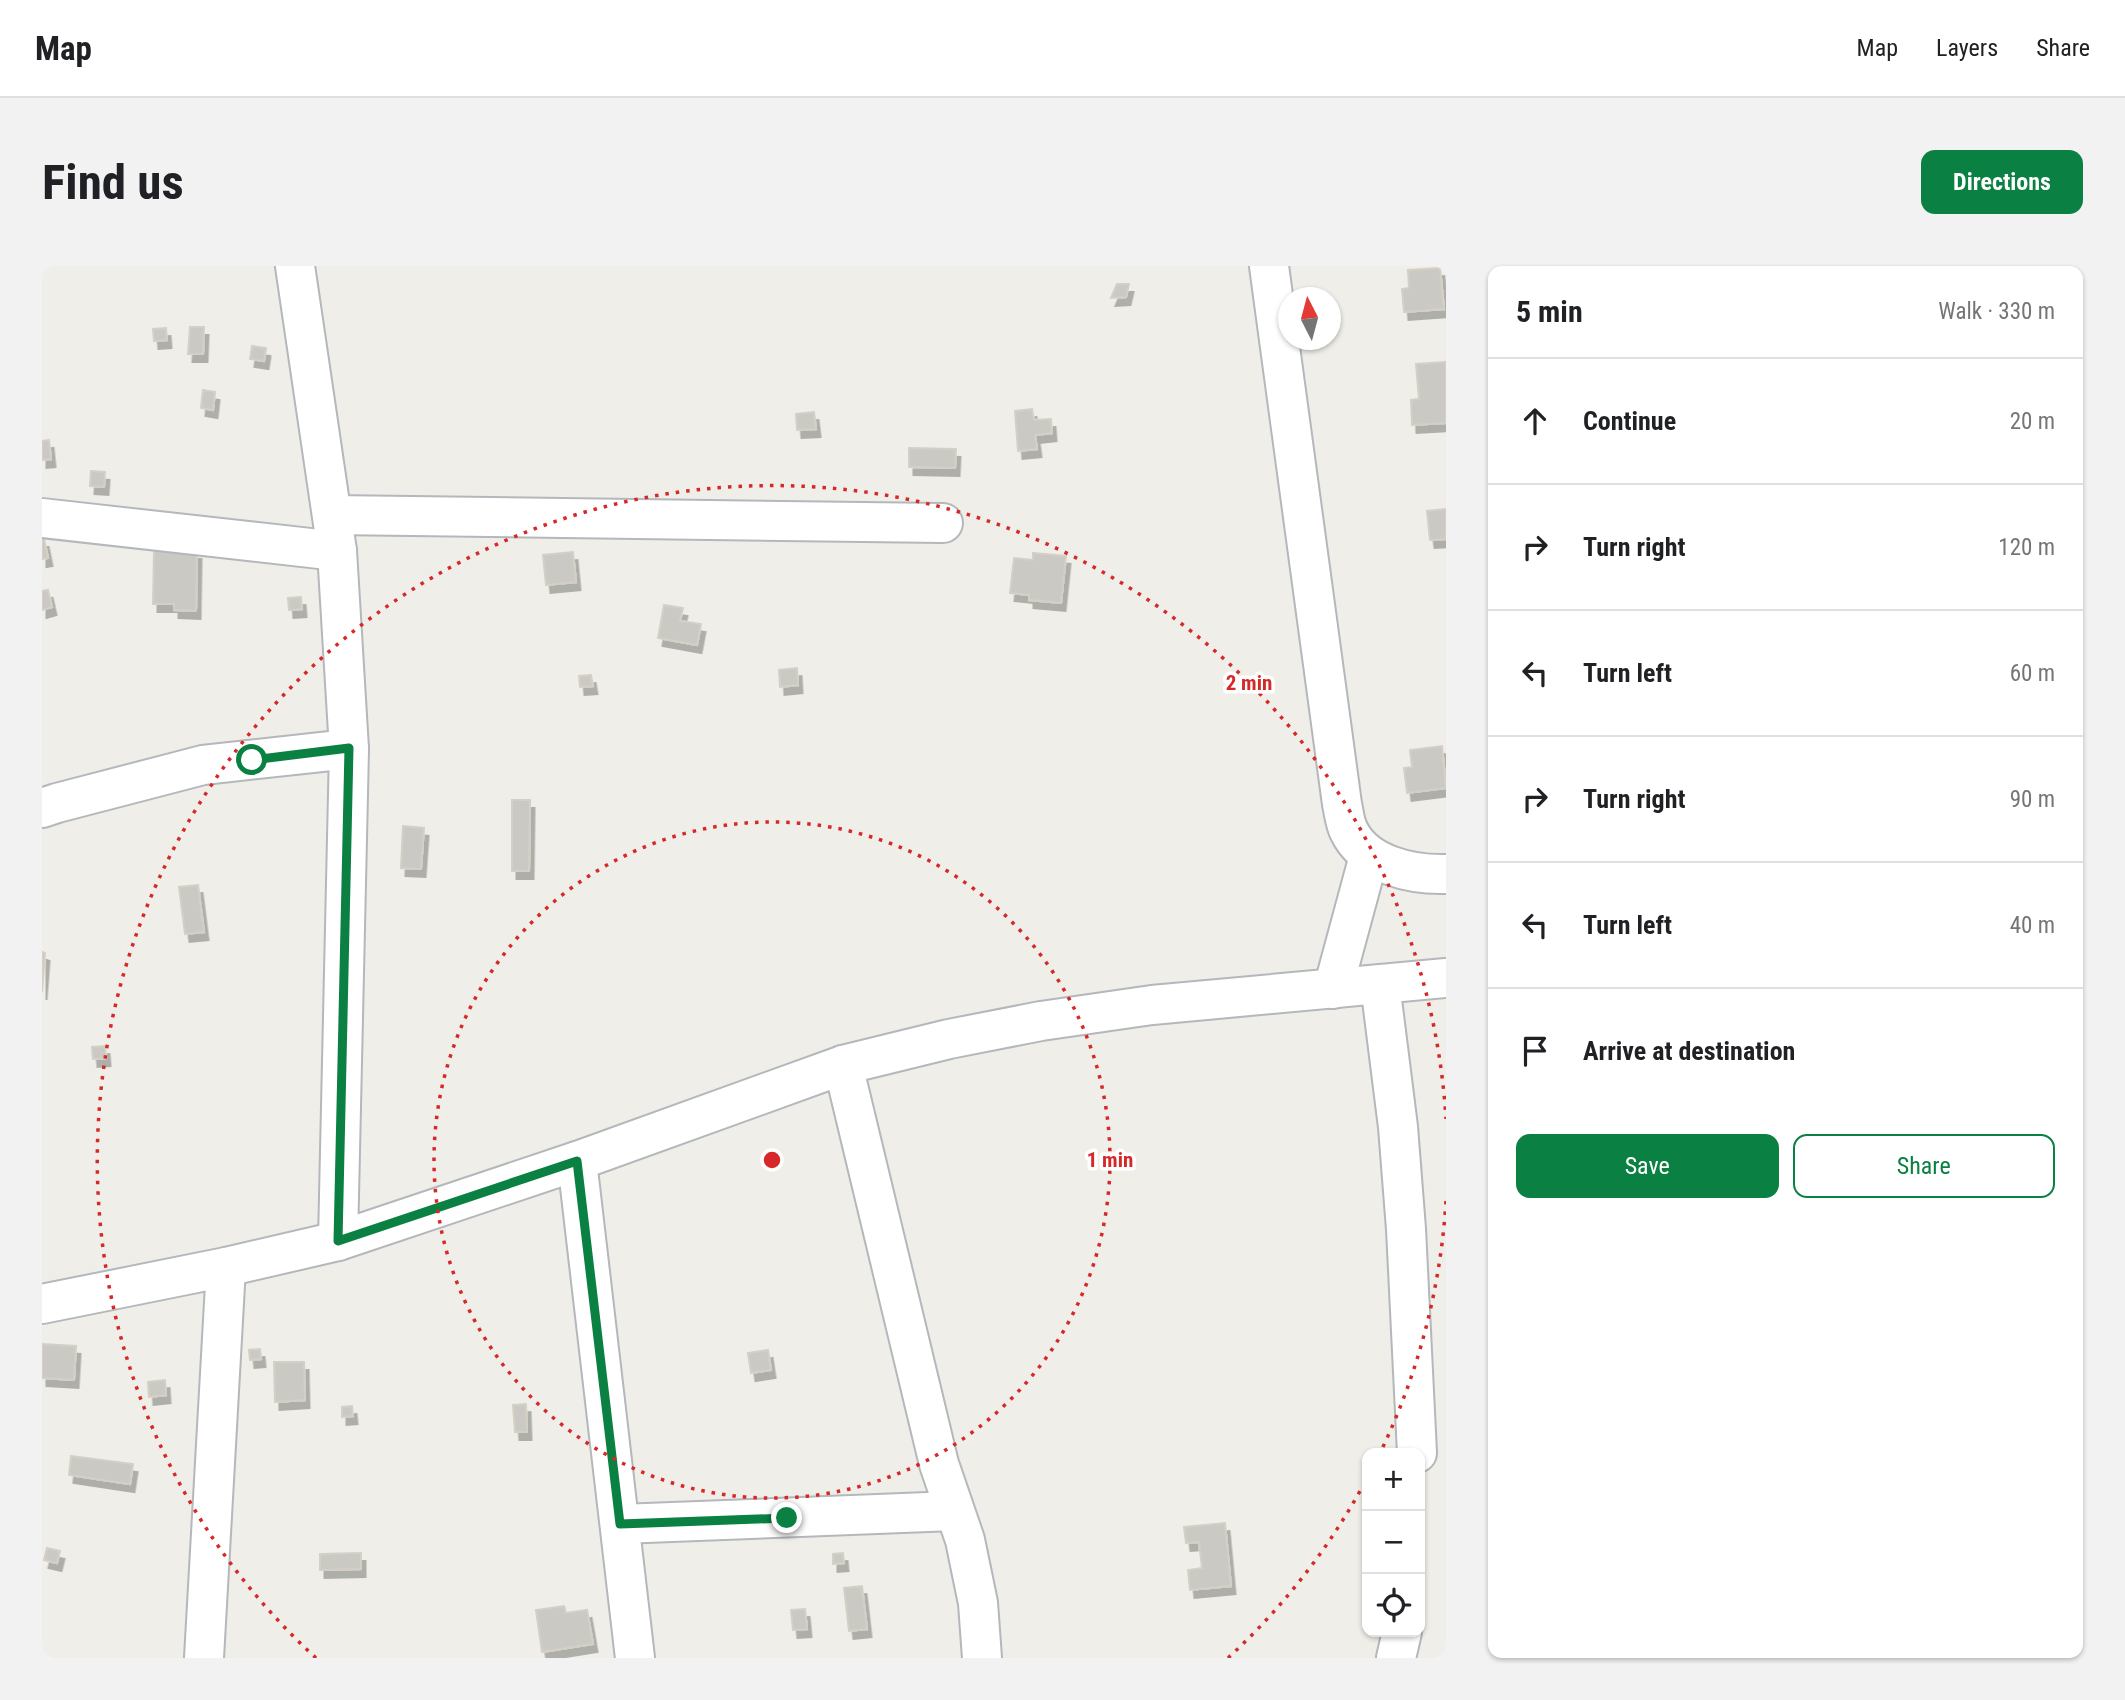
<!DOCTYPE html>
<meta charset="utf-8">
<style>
:root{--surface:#fff;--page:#f2f2f2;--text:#202124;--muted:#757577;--line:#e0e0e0;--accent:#0b8043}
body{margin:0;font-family:"Roboto Condensed",sans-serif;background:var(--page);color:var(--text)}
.controls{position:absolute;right:21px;bottom:21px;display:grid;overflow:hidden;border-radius:14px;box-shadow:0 2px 5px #0004}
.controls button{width:63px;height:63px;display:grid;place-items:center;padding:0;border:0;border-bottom:2px solid var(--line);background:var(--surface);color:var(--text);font:35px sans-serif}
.compass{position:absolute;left:1236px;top:21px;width:63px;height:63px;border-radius:50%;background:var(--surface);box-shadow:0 2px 5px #0004;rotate:354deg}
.stop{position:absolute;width:21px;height:21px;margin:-16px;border:5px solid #0b8043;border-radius:50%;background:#fff}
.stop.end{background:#0b8043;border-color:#fff;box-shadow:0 2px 7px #0008}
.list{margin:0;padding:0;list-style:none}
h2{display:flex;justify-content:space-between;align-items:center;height:91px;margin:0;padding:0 28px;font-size:30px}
h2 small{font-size:23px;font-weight:400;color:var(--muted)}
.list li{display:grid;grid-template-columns:46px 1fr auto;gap:21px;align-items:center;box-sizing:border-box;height:126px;padding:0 28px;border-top:2px solid var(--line)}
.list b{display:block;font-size:26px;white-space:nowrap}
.list em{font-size:23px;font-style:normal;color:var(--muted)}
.actions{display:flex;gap:14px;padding:21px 28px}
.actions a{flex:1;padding:16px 0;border:2px solid var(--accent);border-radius:14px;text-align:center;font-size:24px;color:var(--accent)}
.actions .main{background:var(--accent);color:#fff}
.icon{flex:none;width:38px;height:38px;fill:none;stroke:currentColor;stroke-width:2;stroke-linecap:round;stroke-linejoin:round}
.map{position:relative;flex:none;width:1404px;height:1392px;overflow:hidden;border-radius:14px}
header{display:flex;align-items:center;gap:42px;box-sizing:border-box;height:98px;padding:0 35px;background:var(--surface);border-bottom:2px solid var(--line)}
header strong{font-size:33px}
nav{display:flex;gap:38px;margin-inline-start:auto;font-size:24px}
.intro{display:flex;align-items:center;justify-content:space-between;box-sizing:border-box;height:168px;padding:0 42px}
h1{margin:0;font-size:49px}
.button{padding:18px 32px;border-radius:14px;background:var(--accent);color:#fff;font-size:24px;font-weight:700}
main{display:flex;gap:42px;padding:0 42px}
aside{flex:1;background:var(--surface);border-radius:14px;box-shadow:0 2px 5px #0004}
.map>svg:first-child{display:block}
</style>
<header>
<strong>Map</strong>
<nav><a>Map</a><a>Layers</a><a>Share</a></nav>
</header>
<div class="intro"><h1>Find us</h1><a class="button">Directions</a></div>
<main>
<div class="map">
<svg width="1404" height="1392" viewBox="0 0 1404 1392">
<defs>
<filter id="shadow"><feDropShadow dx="4.5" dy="8" stdDeviation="0" flood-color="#0004"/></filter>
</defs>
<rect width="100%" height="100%" fill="#efeee8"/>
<g fill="#cbc9c4" stroke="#d4d0c6" stroke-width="2" filter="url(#shadow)">
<polygon points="1398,2 1402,43 1362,46 1360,23 1367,22 1366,4"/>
<polygon points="1075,18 1087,18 1084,31 1069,32"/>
<polygon points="148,61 162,61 161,88 146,88"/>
<polygon points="124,62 125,74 112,75 111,63"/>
<polygon points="210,80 224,82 222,95 208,93"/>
<polygon points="1404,96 1404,157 1370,159 1369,134 1377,133 1374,98"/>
<polygon points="161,124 173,126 171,144 159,142"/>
<polygon points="990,143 992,154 1009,153 1010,167 993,169 995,183 976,185 973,145"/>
<polygon points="772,146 774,163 755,164 754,148"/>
<polygon points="7,174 9,193 0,194 0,175"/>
<polygon points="867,182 914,183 913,202 867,201"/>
<polygon points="49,205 63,206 62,221 48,220"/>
<polygon points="1404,243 1404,273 1388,274 1385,245"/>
<polygon points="0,273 2,273 6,292 0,293"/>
<polygon points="112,284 155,285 154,345 132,344 132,338 111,338"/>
<polygon points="531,286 534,316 504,319 501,289"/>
<polygon points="991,287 1024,290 1019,337 987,334 987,329 968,327 972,292 991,294"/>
<polygon points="6,324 10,341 0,344 0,325"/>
<polygon points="259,331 260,343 247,344 246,332"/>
<polygon points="622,339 641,342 638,355 659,358 655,379 616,372"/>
<polygon points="755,402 756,419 738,421 737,404"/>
<polygon points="549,409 551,420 538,421 537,410"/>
<polygon points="1400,480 1404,522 1365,527 1362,502 1370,501 1368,484"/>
<polygon points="470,534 488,534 487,605 470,605"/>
<polygon points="361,560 382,562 379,603 359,602"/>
<polygon points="156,619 162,666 143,668 137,621"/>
<polygon points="0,686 3,687 0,726"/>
<polygon points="63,780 64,792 51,793 50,781"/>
<polygon points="0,1078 34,1080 32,1114 0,1112"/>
<polygon points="218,1083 219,1093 208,1094 207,1084"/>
<polygon points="726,1084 729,1104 709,1107 706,1087"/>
<polygon points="232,1096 262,1096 263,1134 233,1136"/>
<polygon points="123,1114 124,1129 107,1131 106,1116"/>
<polygon points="484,1138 485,1166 473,1166 471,1139"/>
<polygon points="310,1140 311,1150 300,1151 300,1141"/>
<polygon points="29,1190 91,1198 88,1218 27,1209"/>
<polygon points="1183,1257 1189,1320 1148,1324 1146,1304 1160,1302 1157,1276 1144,1277 1142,1261"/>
<polygon points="5,1282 18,1285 15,1297 2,1294"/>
<polygon points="319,1287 319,1303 278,1304 278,1288"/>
<polygon points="801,1287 802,1297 791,1298 791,1288"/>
<polygon points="820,1320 825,1363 807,1365 802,1322"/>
<polygon points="522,1340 524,1347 545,1344 551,1378 500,1386 494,1344"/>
<polygon points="763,1343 765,1363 751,1364 749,1344"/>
</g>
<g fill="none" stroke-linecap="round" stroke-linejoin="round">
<g stroke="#b4b7bb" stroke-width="42">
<g id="minor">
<polyline points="253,0 295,285 307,483 296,975"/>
<path d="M 1227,0 L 1300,538 C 1302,547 1303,558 1307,565 C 1323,599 1370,609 1404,608"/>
<polyline points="290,249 901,257"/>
<polyline points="0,252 295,285"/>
<polyline points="0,542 15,537 161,499 307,483"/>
<polyline points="1338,718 1356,861 1364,963 1375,1187"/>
<polyline points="1291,723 1327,590"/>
<polyline points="801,799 897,1198 923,1274 936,1337 940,1392"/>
<polyline points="535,895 593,1392"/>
<polyline points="0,1038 184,1001 296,975 535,895 801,799 907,773 999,755 1110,739 1404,712"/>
<polyline points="578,1258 912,1245"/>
<polyline points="162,1392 184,1001"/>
<polyline points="1354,1392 1360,1366"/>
</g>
</g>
<use href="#minor" stroke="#fff" stroke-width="38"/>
</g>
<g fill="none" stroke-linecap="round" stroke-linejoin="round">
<polyline stroke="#0b8043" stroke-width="9" points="210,494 307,482 296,975 535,895 578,1258 745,1252"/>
</g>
<g fill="none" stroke="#d62828" stroke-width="3.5" stroke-dasharray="3.5 7">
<circle cx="730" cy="894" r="338"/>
<path d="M1404 935A675 675 0 0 1 1339 1185M1323 1216A675 675 0 0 1 1186 1392M274 1392A675 675 0 1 1 1404 853"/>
</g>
<circle cx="730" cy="894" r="10" fill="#d62828" stroke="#fff" stroke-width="3.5"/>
<g font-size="21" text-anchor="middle" font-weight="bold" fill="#d62828" stroke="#fff" stroke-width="7" stroke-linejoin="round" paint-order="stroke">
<text x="1207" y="424">2 min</text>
<text x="1068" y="901">1 min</text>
</g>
</svg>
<div class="controls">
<button>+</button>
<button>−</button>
<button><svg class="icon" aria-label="locate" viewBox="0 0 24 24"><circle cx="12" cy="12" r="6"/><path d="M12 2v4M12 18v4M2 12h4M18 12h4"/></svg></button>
</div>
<svg class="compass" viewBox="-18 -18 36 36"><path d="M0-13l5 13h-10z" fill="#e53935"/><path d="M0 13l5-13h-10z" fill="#757577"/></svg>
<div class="stop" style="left:210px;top:494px"></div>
<div class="stop end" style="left:745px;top:1252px"></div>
</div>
<aside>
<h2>5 min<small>Walk · 330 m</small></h2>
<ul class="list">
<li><svg class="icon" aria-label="ahead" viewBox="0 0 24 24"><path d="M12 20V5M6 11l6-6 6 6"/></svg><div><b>Continue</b></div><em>20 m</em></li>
<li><svg class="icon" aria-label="right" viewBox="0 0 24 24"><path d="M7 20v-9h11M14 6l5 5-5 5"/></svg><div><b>Turn right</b></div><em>120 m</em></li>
<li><svg class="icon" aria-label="left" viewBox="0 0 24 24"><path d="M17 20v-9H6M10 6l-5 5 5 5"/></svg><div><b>Turn left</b></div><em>60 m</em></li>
<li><svg class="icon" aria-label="right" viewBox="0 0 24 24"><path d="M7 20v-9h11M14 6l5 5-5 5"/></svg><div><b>Turn right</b></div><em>90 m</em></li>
<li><svg class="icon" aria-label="left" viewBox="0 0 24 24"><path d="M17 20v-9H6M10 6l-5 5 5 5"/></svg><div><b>Turn left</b></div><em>40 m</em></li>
<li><svg class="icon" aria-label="arrive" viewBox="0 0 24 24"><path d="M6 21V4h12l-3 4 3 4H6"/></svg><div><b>Arrive at destination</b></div></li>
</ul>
<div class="actions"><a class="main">Save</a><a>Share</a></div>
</aside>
</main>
